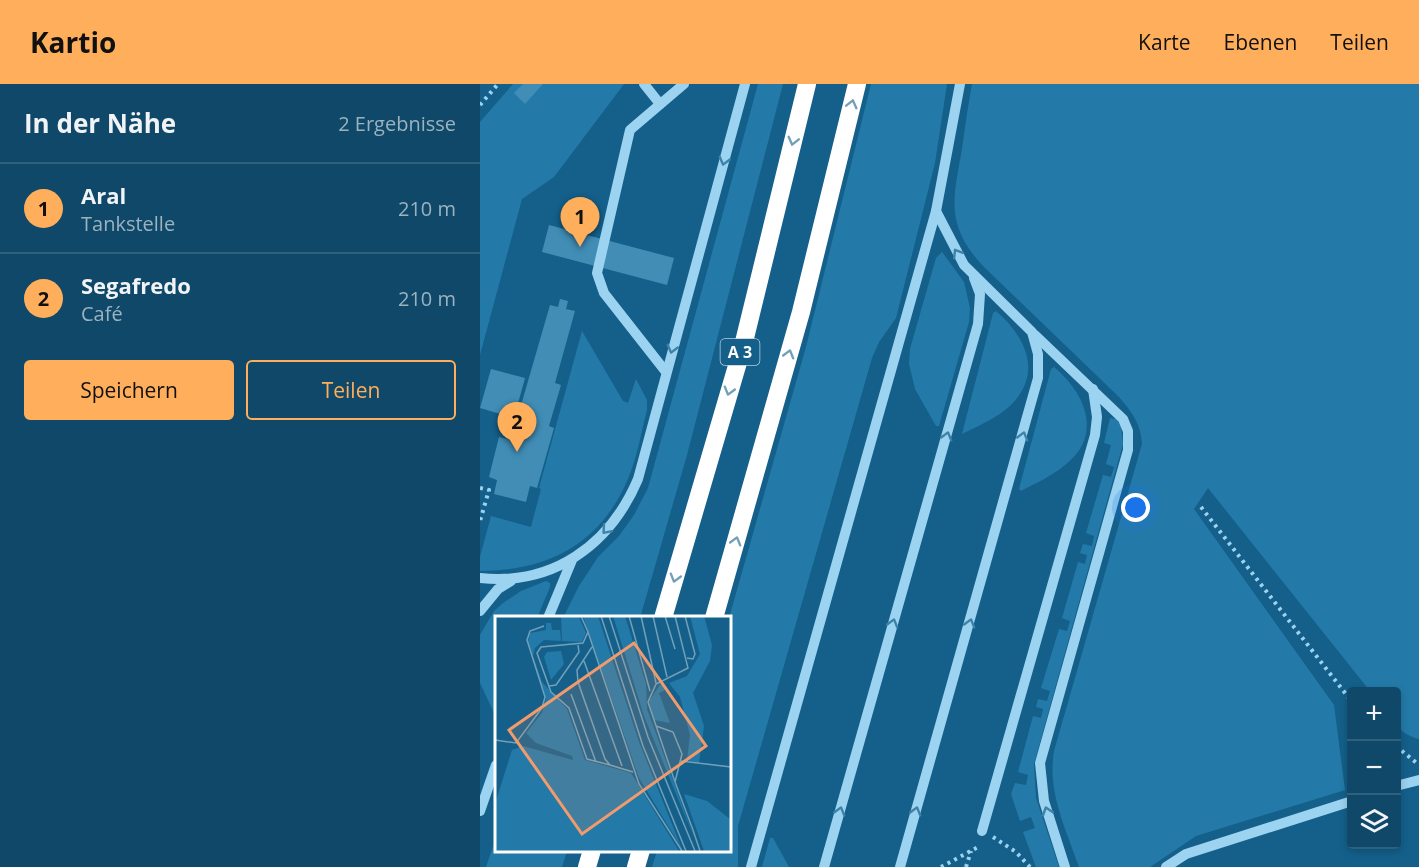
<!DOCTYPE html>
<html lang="de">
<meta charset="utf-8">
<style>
:root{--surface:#0f4868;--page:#184f6e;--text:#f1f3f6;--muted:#9bb2c0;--line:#2f607c;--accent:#ffaf5b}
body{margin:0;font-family:"Open Sans",sans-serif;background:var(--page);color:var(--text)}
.controls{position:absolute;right:18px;bottom:18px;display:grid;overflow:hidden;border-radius:6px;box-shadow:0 3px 9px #0003}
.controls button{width:54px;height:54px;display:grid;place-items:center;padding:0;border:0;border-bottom:2px solid var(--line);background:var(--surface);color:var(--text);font:30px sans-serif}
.you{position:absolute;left:656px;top:424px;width:21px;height:21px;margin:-15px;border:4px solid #fff;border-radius:50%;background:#1a73e8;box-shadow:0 0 0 9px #1a73e833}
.badge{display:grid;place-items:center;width:39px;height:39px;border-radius:50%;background:var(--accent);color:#111;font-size:20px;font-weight:700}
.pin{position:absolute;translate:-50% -50px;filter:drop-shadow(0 2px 3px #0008)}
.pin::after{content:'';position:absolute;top:32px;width:21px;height:18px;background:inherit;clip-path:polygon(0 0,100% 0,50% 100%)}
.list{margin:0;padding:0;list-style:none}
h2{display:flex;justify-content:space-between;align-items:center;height:78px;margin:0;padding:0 24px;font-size:26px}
h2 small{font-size:20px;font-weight:400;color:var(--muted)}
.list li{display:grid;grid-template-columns:39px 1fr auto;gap:18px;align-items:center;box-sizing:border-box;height:90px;padding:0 24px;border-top:2px solid var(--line)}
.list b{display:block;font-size:22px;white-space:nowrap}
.list p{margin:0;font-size:20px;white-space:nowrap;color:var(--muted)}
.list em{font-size:20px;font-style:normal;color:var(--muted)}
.actions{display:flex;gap:12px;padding:18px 24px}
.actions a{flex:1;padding:14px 0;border:2px solid var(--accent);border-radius:6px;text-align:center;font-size:21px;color:var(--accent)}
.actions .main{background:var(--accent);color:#111}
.icon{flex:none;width:33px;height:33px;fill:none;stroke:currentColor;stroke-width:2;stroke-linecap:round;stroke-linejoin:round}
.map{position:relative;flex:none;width:939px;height:783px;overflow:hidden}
header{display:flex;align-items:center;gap:36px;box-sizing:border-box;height:84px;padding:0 30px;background:var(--accent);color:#111}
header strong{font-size:28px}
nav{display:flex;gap:33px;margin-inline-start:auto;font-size:21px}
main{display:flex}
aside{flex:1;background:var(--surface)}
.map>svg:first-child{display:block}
</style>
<header>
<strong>Kartio</strong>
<nav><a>Karte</a><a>Ebenen</a><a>Teilen</a></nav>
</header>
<main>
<aside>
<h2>In der Nähe<small>2 Ergebnisse</small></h2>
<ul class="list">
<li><span class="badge">1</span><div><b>Aral</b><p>Tankstelle</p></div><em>210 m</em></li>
<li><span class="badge">2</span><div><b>Segafredo</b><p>Café</p></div><em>210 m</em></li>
</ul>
<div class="actions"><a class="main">Speichern</a><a>Teilen</a></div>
</aside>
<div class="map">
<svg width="939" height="783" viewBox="0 0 939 783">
<rect width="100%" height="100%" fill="#14608b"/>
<g fill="#237aa8">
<polygon points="33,0 144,0 74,93 42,115 0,271 0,38"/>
<polygon points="278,0 303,0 207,371 160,534 83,534 99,502 118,473 139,452 154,431 168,404"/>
<polygon points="391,0 467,0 455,79 416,234 399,258 392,274 258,742 258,783 172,783 177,767 249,766 249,534 326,263"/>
<path d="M 492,0 L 939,0 L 939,655 C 910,647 916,633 916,608 L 890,607 L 728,404 L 714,425 L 854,621 L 865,706 L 716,752 L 670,783 L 599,783 C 586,745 567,708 574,667 L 662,360 C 661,340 652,328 639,313 L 503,182 C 465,141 473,115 482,65 C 485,43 488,22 492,0 Z"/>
<polygon points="462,168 484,198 490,224 489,238 459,342 456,342 435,305 429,280 430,265 456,174"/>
<path d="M 516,227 C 545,252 564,289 530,322 C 517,334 498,342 482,350 L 513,229 Z"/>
<path d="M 102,247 L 143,317 L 148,319 L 156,295 L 167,316 L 167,326 C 161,349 157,375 147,397 C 120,460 67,487 0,487 L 0,473 L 11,432 L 51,443 L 61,405 L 59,404 Z"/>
<path d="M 574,283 C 605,309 624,351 585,381 C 572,392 556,399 541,407 L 539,405 L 571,285 Z"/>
<polygon points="630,334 636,335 641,341 643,360 554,680 556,714 579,783 556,783 543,748 555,744 551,733 540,737 531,710 535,699 546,701 548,691 538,688 553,632 561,634 563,625 556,623 558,615 567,617 570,607 561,604 579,545 587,547 590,537 582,534 598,478 605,480 607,471 600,469 603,460 612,462 614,452 606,449 623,391 631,393 634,383 626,380 631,361 624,359"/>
<polygon points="66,497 70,499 70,503 57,534 16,534 16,633 0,599 0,551 14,527 23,519 41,507"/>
<polygon points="16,754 16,766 87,767 82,783 6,783"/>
<polygon points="290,754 293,754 309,783 282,783"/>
</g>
<g fill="#418db6">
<polygon points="43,0 63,0 45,20 34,9"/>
<polygon points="69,141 194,174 187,201 62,168"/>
<polygon points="80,215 88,217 86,225 95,227 75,299 81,301 69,342 74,344 57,404 50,402 46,418 14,410 17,396 9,393 19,353 31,356 70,221 78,223"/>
<polygon points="11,285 45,294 34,334 0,324"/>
</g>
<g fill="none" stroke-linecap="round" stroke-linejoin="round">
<g stroke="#9cd3f0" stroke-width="4" stroke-dasharray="3 4.5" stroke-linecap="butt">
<polyline points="0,21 18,0"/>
<polyline points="0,404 9,406 0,437"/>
<polyline points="721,423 872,618"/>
<polyline points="916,662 939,681"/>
<polyline points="513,753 536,768 550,783"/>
<polyline points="461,783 500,762"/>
<polyline points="486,783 491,767"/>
</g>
<g stroke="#9cd3f0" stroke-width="10">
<polyline points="164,0 180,20"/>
<polyline points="555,251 643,335 648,347 648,366 560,679 564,717 585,783"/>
<polyline points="186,288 124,209 117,189 150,46 204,0"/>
<path d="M 0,494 C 73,502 130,461 158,395 L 265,0"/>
<polyline points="0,527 18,505 31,497"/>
<polyline points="68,534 92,476"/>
<polyline points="916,702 939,696"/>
<polyline points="0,727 16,681"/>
<polyline points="502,747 615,351 617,333 613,305"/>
<polyline points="271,783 456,127 480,0"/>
<polyline points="344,783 498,240 500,210 494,194"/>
<polyline points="420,783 558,294 558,270 552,248 484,181 456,127"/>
<polyline points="686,783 706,770 872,717"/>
</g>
<g stroke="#fff" stroke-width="18">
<polyline points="183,534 264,258 327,0"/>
<polyline points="234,534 321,228 377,0"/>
<polyline points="107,783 112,766"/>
<polyline points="156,783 161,766"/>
</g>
</g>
<defs><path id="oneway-chevron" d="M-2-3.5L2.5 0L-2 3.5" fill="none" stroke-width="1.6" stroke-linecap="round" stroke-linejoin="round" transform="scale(1.5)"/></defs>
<g stroke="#72a0b9">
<use href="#oneway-chevron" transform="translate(372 20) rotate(-76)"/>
<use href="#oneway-chevron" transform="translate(313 57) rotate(104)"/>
<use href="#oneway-chevron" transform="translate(309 270) rotate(-74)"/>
<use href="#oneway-chevron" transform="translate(249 307) rotate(106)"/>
<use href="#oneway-chevron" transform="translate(256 457) rotate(-74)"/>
<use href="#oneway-chevron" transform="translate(195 494) rotate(106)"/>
</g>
<g stroke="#3d82a9">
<use href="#oneway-chevron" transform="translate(244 77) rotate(105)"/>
<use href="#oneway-chevron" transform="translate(477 169) rotate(-122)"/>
<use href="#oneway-chevron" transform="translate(192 265) rotate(105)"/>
<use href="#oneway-chevron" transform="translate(467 352) rotate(-74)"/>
<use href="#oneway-chevron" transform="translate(543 352) rotate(-74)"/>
<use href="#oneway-chevron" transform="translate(126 446) rotate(131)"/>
<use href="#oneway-chevron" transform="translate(413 539) rotate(-74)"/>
<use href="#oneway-chevron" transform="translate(490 539) rotate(-74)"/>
<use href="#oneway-chevron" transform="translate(360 727) rotate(-74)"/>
<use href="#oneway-chevron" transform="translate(436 727) rotate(-74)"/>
<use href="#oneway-chevron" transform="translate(567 727) rotate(-108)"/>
</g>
<g text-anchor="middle" stroke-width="4.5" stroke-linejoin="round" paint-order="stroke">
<rect fill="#14608b" stroke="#b8cfdc" stroke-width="1.5" x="240.5" y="255" width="39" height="26" rx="4.5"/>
<g font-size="16" font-weight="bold" fill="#fff">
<text x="260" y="274">A 3</text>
</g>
</g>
<g transform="translate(15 532)">
<rect width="236" height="236" fill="#14608b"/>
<path d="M 66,0 L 84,1 L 91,17 L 87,26 L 67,25 ZM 88,0 L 103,0 L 144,126 L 187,233 L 144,162 ZM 118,0 L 130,0 L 151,68 L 152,93 L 200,224 L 149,100 ZM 195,0 L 209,0 L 217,29 L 215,45 L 198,77 L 209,110 L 204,147 L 192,144 L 195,119 L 185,81 L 174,67 L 192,60 L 205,38 ZM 51,7 L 56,7 L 57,14 L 65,14 L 66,25 L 49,24 L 40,32 L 38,40 L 47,66 L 72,93 L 90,144 L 136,157 L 184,235 L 0,235 L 0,188 L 17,134 L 28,130 L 78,144 L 77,140 L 41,127 L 31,117 L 47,97 L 51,83 L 33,26 L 35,17 L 51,14 ZM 52,36 L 66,35 L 69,48 L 56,64 L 49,41 ZM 167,66 L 170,74 L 164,77 L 175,107 L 159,104 L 154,85 ZM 189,178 L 212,185 L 235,203 L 235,235 L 209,235 Z" fill="#237aa8"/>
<path fill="none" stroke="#72a0b9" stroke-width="1.5" d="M 86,0 L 93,16 L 88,27 L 46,31 L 42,37 L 56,76 L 74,92 L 92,143 L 115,149M 106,0 L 148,130 L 191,235M 114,0 L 153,121 L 200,235M 134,0 L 155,75M 146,0 L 161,67M 158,0 L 172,61M 170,0 L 180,33M 190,0 L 200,38 L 198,43 L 192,42M 93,16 L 144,168 L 187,235M 97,31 L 82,54 L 83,66 L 110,143 L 115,149 L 138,156M 89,45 L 127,150M 54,70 L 61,69 L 84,36 L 83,29M 76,78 L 101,146M 161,110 L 178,116 L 187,138 L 180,166 L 198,214M 0,124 L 21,127 L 47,92 L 50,81 L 32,24 L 35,15 L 49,10M 186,145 L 236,151M 180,166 L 153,86 L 161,68 L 193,52 L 180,0M 198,214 L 205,235"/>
<path fill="#f19b6d" fill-opacity="0.15" stroke="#f19b6d" stroke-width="3" d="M 139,27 L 211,130 L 87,218 L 14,114 Z"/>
<rect width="236" height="236" fill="none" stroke="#fff" stroke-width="3"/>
</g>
</svg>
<div class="controls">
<button>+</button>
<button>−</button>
<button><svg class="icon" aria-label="layers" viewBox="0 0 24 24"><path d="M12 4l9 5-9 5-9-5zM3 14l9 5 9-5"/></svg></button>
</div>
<div class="you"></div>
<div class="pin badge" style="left:100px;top:163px">1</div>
<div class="pin badge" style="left:37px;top:368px">2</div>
</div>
</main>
